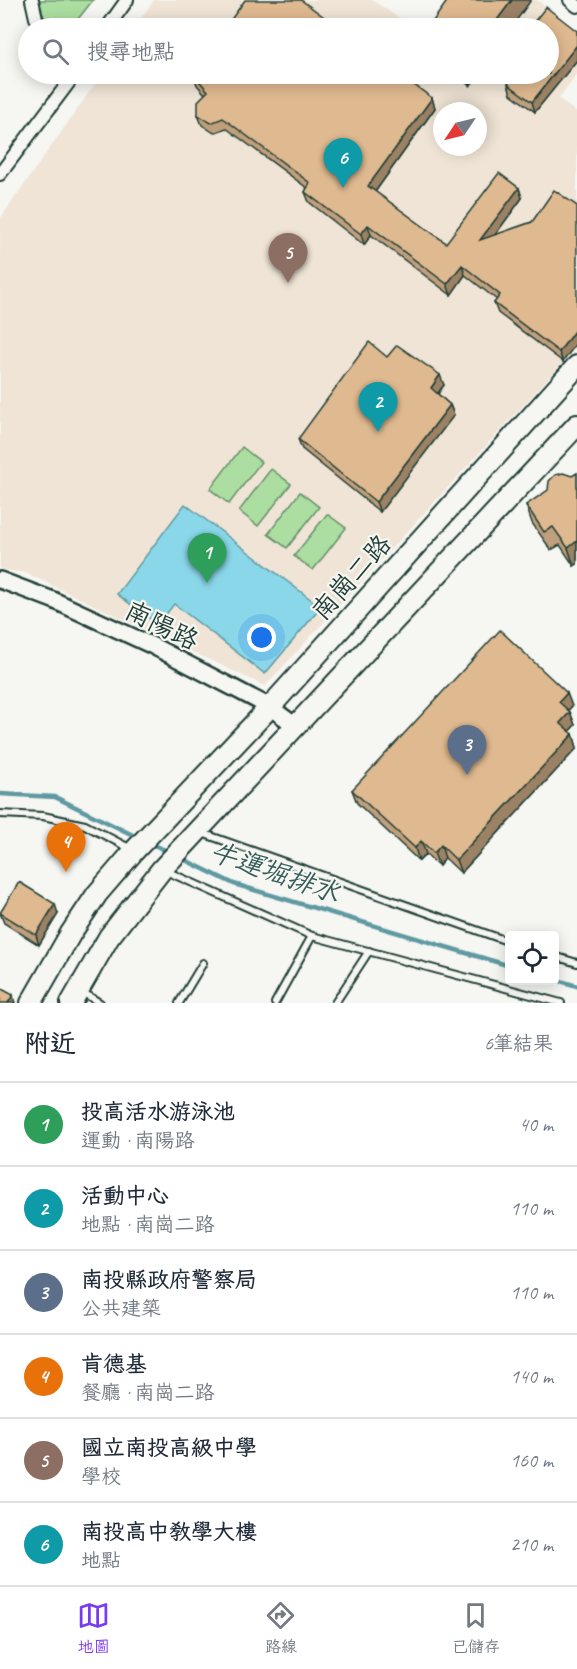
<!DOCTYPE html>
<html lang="zh-TW">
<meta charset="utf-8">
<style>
:root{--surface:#fff;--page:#f2f2f3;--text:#1f2937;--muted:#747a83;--line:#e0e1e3;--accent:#7c3aed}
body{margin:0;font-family:Caveat,"LXGW WenKai TC",sans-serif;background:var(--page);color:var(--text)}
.controls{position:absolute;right:18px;bottom:18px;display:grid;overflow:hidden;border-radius:6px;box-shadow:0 3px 15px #0003}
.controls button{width:54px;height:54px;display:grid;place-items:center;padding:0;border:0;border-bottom:2px solid var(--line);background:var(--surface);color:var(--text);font:30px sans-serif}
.compass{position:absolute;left:433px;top:102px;width:54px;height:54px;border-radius:50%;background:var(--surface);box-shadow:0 3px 15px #0003;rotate:235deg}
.you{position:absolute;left:262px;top:638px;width:21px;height:21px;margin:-15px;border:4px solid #fff;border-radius:50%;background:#1a73e8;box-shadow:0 0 0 9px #1a73e833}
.badge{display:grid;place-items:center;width:39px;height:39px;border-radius:50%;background:var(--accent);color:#fff;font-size:20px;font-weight:700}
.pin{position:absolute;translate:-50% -50px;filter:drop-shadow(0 2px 3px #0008)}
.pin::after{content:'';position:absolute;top:32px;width:21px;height:18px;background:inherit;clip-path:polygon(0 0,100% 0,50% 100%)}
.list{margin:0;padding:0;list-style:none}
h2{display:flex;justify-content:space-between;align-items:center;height:78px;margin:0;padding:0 24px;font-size:26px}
h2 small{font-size:20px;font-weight:400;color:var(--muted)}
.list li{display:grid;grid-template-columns:39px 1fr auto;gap:18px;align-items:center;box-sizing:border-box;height:84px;padding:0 24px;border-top:2px solid var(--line)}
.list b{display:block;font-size:22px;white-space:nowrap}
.list p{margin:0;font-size:20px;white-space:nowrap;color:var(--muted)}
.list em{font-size:20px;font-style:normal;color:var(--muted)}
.icon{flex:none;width:33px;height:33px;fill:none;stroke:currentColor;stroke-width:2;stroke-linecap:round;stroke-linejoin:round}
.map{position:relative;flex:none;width:577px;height:1003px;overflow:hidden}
.search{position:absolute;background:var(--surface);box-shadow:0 3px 15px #0003;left:18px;right:18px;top:18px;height:66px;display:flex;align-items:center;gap:15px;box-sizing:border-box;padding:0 21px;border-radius:33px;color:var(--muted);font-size:22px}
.sheet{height:582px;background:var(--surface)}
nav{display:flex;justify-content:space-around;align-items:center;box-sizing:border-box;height:84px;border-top:2px solid var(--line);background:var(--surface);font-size:16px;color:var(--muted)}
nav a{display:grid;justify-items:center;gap:3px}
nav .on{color:var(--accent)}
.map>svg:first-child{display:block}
</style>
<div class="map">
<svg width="577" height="1003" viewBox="0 0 577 1003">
<rect width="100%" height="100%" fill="#f6f6f2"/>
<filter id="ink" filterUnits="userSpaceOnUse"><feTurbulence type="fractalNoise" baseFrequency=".0167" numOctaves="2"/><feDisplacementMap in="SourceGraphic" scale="12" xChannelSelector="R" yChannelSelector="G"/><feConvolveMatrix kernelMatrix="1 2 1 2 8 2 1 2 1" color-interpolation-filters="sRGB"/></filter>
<g filter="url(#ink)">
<g fill="#efe4d5" fill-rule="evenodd">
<polygon points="154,0 372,0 414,28 134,28"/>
<path d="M 457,0 L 537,0 L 577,32 L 577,73 L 559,99 L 577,113 L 577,347 L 265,686 L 26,573 L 0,569 L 0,219 L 102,74 L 548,74 L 548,28 L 436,28 ZM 442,111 L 478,111 L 478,147 L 442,147 Z"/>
</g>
<g fill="#abdea0" stroke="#658e6a" stroke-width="1.5">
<polygon points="38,0 93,0 71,28 52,28 45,22"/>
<polygon points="242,447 261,462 229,504 210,489"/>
<polygon points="271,469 291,484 258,526 239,511"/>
<polygon points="300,492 319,507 287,548 268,534"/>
<polygon points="327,514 346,528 313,570 294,556"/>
</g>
<polygon fill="#8ad7ea" stroke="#5f99a1" stroke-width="1.5" points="185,504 321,607 265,674 174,604 158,625 117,594"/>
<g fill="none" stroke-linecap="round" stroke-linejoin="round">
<g stroke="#5f99a1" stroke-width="4.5">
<polyline points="0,794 55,797 139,838"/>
<polyline points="150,843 169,852"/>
<polyline points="179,857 234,884 510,966"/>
<polyline points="554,979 577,986"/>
</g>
<g stroke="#1f3d34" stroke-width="10">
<g id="service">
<polyline points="0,814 43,816 85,825 131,849"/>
<polyline points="202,833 510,942"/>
<polyline points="166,871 312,936 561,1003"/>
<polyline points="554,956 577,963"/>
<polyline points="82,992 100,1003"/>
<polyline points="179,1003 203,963"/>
<polyline points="275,1003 312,936"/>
<polyline points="335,1003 369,951"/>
</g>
</g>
<g stroke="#1f3d34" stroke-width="16">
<g id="minor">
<polyline points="32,0 36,18 42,28"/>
<polyline points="570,0 577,6"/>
<polyline points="107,28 127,0"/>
<polyline points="0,174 75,74"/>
</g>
</g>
<g stroke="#1f3d34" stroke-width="20">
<polyline id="tertiary" points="0,580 53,600 153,646 270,707 297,727"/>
</g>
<g stroke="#1f3d34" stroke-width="24">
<g id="primary">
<polyline points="31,1003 71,933 97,894 134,851 270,707 577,366"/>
<polyline points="71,1003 109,937 162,869 577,425"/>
</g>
</g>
<use href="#service" stroke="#f6f6f2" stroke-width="6"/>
<use href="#minor" stroke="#f6f6f2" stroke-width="12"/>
<use href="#tertiary" stroke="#f6f6f2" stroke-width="15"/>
<use href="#primary" stroke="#f6f6f2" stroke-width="20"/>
</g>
<g fill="#c09f7c" stroke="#1f3d34" stroke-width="1.5">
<polygon points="577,31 577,60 535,112 511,94 508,84"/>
<polygon points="454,74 479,74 470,86"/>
<polygon points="194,75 432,98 435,108 375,192 446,243 519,188 522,198 495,235 532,222 563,362 498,313 494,303 497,300 465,275 451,295 371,235 364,245 309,202 305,192 307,188 226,128 214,133 202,125 198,115 205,94 197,85"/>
<polygon points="387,357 444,385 438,394 450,405 454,415 380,512 302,449 298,439"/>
<polygon points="577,473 577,564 574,566 560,545 551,550 532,523 526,505"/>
<polygon points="572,706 568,710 570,712 575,725 569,731 573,734 577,748 461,873 445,858 439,866 426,854 419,861 357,803 352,790"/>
<polygon points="0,913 58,914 39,945 4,923"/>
</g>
<g fill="#9c8265" stroke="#1f3d34" stroke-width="1.5">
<polygon points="512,0 531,0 511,28 491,28"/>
<polygon points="577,45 577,60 535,112 532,102"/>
<polygon points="466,74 479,74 470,86"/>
<polygon points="432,98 435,108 372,196 368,186"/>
<polygon points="519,188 522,198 484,250 480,240"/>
<polygon points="368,225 371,235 364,245 361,234"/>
<polygon points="462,265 465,275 451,295 447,284"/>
<polygon points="577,327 577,342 563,362 559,352"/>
<polygon points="440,375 444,385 434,398 431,388"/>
<polygon points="450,405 454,415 380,512 376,502"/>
<polygon points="577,541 577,564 574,566 568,548"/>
<polygon points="567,693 572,706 564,715 559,702"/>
<polygon points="570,712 575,725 565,736 560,723"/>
<polygon points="573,734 577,748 461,873 456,860"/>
<polygon points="421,841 426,854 419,861 415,848"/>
<polygon points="441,845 445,858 439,866 434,853"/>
<polygon points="55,904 58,914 39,945 36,935"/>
<polygon points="13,995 15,1003 8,1003"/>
</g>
<g fill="#dfb990" stroke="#1f3d34" stroke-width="1.5">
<polygon points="245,0 301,0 339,28 225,28"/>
<polygon points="448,0 512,0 491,28 428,28"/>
<polygon points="546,7 577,31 577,45 532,102 508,84 516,74 549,74 549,28 529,28"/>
<polygon points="194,74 399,74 432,98 368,186 446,243 499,173 519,188 480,240 532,222 554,190 577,206 577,327 559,352 494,303 500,295 462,265 447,284 368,225 361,234 305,192 310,183 223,118 211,123 198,115 198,101 208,91 194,75"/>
<polygon points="369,342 387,357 397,345 440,375 431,388 450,405 376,502 298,439"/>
<polygon points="563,473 572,476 577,473 577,541 568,548 553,527 544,532 526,505 548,490 549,481 555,475"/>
<polygon points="500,630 567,693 559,702 570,712 560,723 573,734 456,860 441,845 434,853 421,841 415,848 352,790"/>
<polygon points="19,882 55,904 36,935 0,913"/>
<polygon points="0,988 13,995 8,1003 0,1003"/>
</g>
</g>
<g text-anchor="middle" stroke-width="4.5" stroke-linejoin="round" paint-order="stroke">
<g font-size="26" fill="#1f3d34" stroke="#f6f6f2">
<text transform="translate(351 577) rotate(-48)" y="9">南崗二路</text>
<text transform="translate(162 625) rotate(26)" y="9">南陽路</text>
</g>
<g font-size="27" font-style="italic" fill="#345c58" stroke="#f6f6f2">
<text transform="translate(275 872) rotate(19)" y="9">牛運堀排水</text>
</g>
</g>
</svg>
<div class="controls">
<button><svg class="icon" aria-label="locate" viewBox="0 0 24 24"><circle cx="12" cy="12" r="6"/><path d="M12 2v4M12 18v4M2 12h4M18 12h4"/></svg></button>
</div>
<svg class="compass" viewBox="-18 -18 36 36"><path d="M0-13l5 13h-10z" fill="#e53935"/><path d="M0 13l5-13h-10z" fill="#747a83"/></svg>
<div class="you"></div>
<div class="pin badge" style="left:207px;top:583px;background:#2e9e5b">1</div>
<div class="pin badge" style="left:378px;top:432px;background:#0f9aa8">2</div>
<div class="pin badge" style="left:467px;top:775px;background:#5c6f8a">3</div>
<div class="pin badge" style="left:66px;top:872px;background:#e8710a">4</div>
<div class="pin badge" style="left:288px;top:283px;background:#8d6e63">5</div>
<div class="pin badge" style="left:343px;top:188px;background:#0f9aa8">6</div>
<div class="search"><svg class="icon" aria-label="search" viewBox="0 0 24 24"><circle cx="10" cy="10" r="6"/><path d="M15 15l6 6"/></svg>搜尋地點</div>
</div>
<section class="sheet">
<h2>附近<small>6筆結果</small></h2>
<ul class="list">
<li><span class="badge" style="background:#2e9e5b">1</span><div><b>投高活水游泳池</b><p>運動 · 南陽路</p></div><em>40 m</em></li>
<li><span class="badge" style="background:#0f9aa8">2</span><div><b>活動中心</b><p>地點 · 南崗二路</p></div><em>110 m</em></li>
<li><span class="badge" style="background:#5c6f8a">3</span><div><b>南投縣政府警察局</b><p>公共建築</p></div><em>110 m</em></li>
<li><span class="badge" style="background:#e8710a">4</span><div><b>肯德基</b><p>餐廳 · 南崗二路</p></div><em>140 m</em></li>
<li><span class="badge" style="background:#8d6e63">5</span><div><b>國立南投高級中學</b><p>學校</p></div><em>160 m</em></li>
<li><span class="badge" style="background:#0f9aa8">6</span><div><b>南投高中教學大樓</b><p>地點</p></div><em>210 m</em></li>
</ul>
</section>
<nav>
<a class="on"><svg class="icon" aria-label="map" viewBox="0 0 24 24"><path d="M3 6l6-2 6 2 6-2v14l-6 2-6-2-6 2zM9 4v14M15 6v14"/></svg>地圖</a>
<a><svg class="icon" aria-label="directions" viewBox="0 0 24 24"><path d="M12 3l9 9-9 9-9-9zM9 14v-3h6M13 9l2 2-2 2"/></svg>路線</a>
<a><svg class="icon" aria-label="saved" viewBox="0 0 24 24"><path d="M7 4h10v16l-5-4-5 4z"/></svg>已儲存</a>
</nav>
